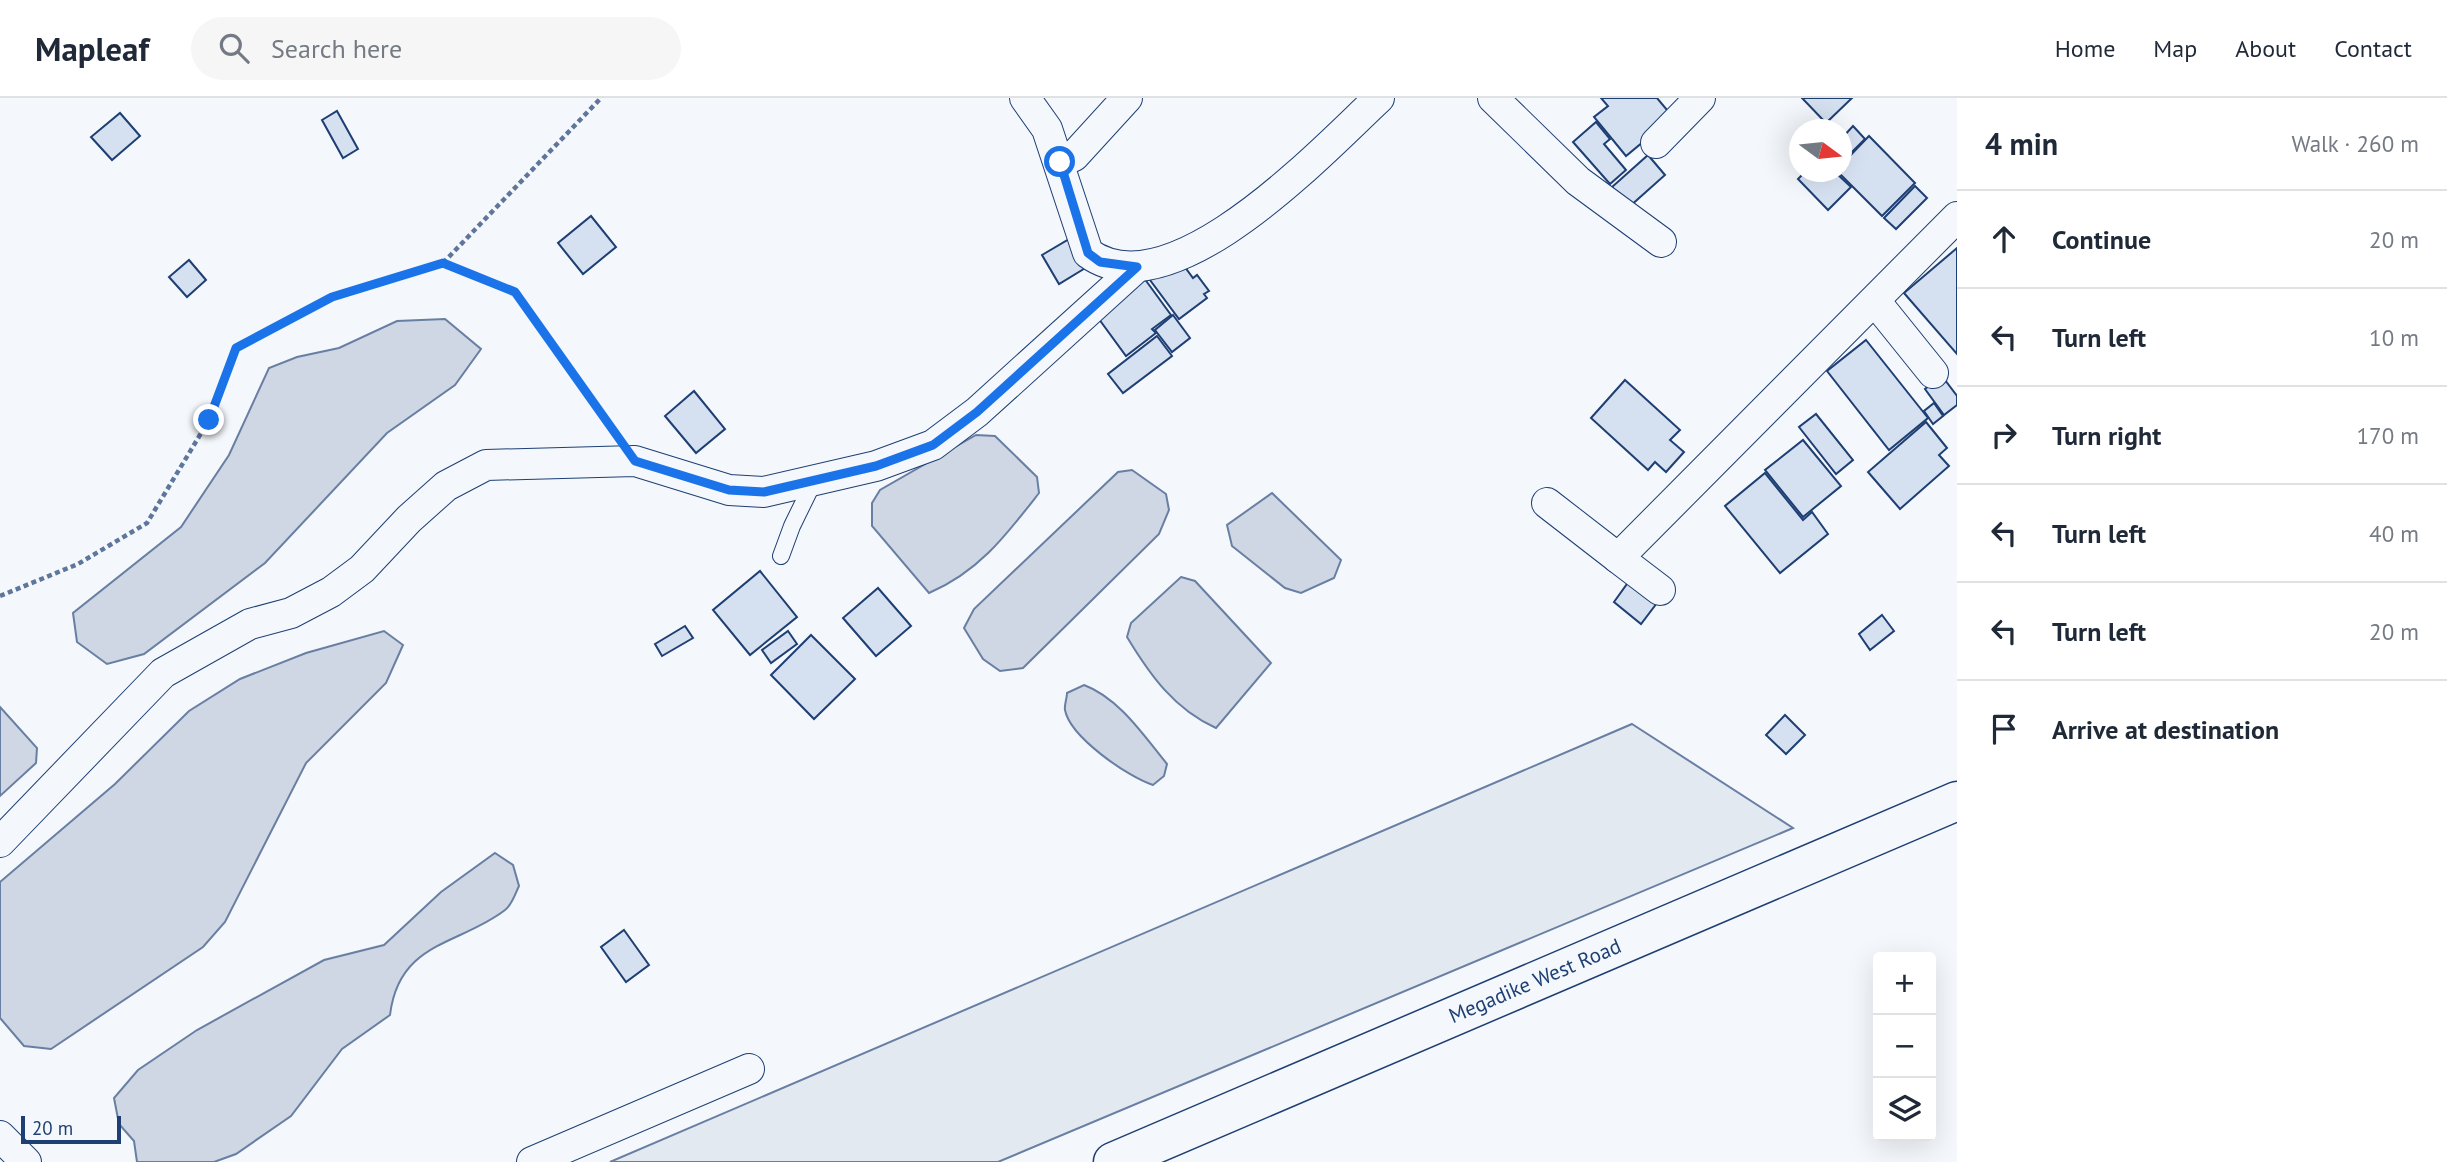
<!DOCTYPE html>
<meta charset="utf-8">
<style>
:root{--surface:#fff;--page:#f6f6f7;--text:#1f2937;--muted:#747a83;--line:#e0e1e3}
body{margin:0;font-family:"PT Sans",sans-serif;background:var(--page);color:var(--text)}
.controls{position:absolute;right:21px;bottom:21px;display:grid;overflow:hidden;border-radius:7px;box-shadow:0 7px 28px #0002}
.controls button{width:63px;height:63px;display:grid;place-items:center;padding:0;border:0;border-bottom:2px solid var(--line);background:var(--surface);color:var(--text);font:35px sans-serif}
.compass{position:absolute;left:1789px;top:21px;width:63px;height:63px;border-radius:50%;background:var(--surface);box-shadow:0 7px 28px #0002;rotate:105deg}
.scale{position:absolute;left:21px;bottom:18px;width:100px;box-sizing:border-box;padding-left:7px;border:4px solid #1d3f73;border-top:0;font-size:19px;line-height:24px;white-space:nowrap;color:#1d3f73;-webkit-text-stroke:5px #f4f7fb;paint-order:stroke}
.stop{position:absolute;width:21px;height:21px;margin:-16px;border:5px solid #1a73e8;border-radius:50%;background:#fff}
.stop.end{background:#1a73e8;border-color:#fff;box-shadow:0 2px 7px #0008}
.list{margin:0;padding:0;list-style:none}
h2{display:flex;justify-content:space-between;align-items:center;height:91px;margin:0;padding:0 28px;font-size:30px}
h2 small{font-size:23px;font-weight:400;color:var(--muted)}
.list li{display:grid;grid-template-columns:46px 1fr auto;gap:21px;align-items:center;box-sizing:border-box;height:98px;padding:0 28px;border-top:2px solid var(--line)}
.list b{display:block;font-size:26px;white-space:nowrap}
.list em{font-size:23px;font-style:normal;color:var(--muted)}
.icon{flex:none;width:38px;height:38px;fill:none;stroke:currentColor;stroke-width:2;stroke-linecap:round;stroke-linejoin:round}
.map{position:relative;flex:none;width:1957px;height:1064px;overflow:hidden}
header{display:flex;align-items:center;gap:42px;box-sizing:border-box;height:98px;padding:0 35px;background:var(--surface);border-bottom:2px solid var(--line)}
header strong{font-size:33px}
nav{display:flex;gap:38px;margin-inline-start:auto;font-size:24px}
.search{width:490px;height:63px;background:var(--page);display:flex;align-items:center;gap:18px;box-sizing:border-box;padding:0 24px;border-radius:38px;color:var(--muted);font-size:26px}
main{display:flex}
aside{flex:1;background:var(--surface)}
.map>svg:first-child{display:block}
</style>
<header>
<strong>Mapleaf</strong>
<div class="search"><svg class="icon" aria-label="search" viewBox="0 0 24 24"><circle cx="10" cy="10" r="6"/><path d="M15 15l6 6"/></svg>Search here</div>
<nav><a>Home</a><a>Map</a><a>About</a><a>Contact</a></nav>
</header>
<main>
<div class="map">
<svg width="1957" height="1064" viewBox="0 0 1957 1064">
<rect width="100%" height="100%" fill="#f4f7fb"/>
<polygon fill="#e3e9f0" stroke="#687fa3" stroke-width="2" points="1632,626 1793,730 998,1064 610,1064"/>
<g fill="#cfd7e4" stroke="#687fa3" stroke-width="2">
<polygon points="445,221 481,251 455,287 387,335 265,465 144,556 107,566 77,544 73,515 181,429 229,357 269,270 297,259 339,250 397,223"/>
<path d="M 976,337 L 995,338 L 1037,379 L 1039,395 C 1007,436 979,474 929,495 L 872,428 L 872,405 L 880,392 Z"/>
<polygon points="1132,372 1166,396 1169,412 1159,436 1023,570 1000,573 983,561 964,530 974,511 1118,374"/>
<polygon points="1272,395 1341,462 1334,480 1301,495 1285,490 1232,448 1227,427"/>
<path d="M 1181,479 L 1195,483 L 1271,565 L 1216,630 C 1174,611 1150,577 1127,539 L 1131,525 Z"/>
<polygon points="384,533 403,547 386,585 306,665 225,824 203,849 51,951 24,948 0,920 0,784 115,686 189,613 240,581 306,555"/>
<path d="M 1084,587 C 1119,600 1144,638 1167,666 L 1164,678 L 1153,687 C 1128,679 1070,639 1065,612 C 1064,608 1067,600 1067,595 Z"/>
<polygon points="0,609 37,650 36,665 0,698"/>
<path d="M 495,755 L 513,767 L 519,788 C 515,796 512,807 505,812 C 460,847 399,843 390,917 L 342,951 L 291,1018 L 236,1056 L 214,1064 L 137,1064 L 134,1043 L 119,1026 L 114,1000 L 138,972 L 197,932 L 324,862 L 384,847 L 441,794 Z"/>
</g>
<g fill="#d5e0f0" stroke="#1d3f73" stroke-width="2">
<polygon points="1601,0 1657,0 1673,19 1626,58 1594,19 1608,8"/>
<polygon points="1802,0 1852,0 1826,25"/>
<polygon points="337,13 358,51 343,60 322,22"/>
<polygon points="120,15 140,38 112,62 91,39"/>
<polygon points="1596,24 1610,41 1604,46 1626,72 1610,86 1573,44"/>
<polygon points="1853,28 1865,41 1842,64 1842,40"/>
<polygon points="1869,38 1915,85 1882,118 1838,74 1842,74 1842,66"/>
<polygon points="1648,57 1665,77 1629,109 1612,89"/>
<polygon points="1805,74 1835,74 1851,89 1828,112 1798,81"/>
<polygon points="1915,88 1927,100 1896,131 1884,120"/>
<polygon points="591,118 616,149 583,176 558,145"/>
<polygon points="1071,140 1087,169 1059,186 1042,157"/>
<polygon points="1957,150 1957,256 1904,195"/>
<polygon points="1179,161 1193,180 1197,177 1209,193 1204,196 1207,200 1179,221 1150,182"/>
<polygon points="189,162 206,182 187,199 169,179"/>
<polygon points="1144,180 1171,217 1152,231 1156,235 1126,258 1096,217"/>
<polygon points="1173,217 1190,240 1172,254 1155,232"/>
<polygon points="1157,238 1172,258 1123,295 1108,276"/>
<polygon points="1866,242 1928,320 1889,352 1827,273"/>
<polygon points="1942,278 1957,298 1957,307 1944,317 1925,291"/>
<polygon points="1625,282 1680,332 1670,342 1684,354 1666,374 1655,364 1648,372 1591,320"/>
<polygon points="694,293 725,331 696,355 665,318"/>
<polygon points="1934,305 1943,318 1933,326 1924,313"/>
<polygon points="1816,316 1853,362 1836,376 1799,329"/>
<polygon points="1926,324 1947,350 1939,357 1949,368 1900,411 1868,374"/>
<polygon points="1803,342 1841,388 1803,419 1765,372"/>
<polygon points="1765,375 1803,422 1812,414 1828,436 1780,475 1725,408"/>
<polygon points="760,473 797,519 750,557 713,512"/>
<polygon points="1632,479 1660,501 1641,526 1614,504"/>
<polygon points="878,490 911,528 876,558 843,520"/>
<polygon points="1882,517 1894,533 1870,552 1859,536"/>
<polygon points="685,528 693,540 662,558 655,546"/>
<polygon points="788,533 797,546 771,565 762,552"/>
<polygon points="811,537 855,581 814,621 771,577"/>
<polygon points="1785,617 1805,637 1786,656 1766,637"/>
<polygon points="624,832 649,867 626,884 601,849"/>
</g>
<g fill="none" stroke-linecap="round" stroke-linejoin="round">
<g stroke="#1d3f73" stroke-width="18">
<polyline id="service" points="781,458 792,428 814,383"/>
</g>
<g stroke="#1d3f73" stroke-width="32">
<g id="minor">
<path d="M 1025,0 L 1047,31 L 1088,155 C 1171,216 1323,52 1379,0"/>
<polyline points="1493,0 1578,83 1661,144"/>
<polyline points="1656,45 1700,0"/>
<polyline points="1060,64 1074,58 1127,0"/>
<polyline points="1875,203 1933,275"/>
<polyline points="1547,405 1618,460 1957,119"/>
<polyline points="1618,460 1660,492"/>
<polyline points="0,744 163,575 250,526 291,515 331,494 362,471 409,421 446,388 486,367 635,363 729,392 764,394 876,368 933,347 977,314 1137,169"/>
<polyline points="0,1038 26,1064"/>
<polyline points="532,1064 749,971"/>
</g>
</g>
<g stroke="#1d3f73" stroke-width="41">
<polyline id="tertiary" points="1113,1064 1957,703"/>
</g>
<g stroke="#5e769c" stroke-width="4.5" stroke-dasharray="5 3.5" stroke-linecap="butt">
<polyline points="443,165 601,0"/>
<polyline points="0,498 78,466 147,425 209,322 236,250 332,199 443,165 515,194 614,333"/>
</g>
<use href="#service" stroke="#f4f7fb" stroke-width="16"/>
<use href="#minor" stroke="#f4f7fb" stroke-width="30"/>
<use href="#tertiary" stroke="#f4f7fb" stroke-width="38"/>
</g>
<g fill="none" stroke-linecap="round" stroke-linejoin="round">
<polyline stroke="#1a73e8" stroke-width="9" points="209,322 236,250 332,199 443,165 515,194 635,363 729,392 764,394 876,368 933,347 977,314 1137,169 1100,164 1088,155 1060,64"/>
</g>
<g text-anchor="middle" stroke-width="5" stroke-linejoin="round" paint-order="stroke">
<g font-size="21" fill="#1d3f73" stroke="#f4f7fb">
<text transform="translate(1535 883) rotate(-23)" y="7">Megadike West Road</text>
</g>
</g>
</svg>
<div class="controls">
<button>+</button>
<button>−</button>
<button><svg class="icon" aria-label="layers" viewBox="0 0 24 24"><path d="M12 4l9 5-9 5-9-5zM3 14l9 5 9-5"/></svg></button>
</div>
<svg class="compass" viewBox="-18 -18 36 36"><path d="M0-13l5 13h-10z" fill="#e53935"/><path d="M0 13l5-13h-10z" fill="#747a83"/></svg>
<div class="scale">20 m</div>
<div class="stop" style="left:1060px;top:64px"></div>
<div class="stop end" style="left:209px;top:322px"></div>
</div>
<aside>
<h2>4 min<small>Walk · 260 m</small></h2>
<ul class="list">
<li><svg class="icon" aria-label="ahead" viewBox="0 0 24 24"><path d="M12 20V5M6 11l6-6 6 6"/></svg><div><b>Continue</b></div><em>20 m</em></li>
<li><svg class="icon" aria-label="left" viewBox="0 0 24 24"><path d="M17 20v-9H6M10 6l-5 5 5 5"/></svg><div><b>Turn left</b></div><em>10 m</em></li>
<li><svg class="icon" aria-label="right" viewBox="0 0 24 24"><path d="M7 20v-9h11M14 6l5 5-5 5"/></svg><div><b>Turn right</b></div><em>170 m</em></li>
<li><svg class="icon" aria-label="left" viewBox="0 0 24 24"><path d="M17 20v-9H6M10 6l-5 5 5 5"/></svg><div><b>Turn left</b></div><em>40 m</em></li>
<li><svg class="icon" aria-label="left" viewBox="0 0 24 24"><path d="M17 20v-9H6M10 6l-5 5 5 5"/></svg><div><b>Turn left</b></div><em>20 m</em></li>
<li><svg class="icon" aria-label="arrive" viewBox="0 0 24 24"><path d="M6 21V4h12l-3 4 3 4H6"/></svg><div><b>Arrive at destination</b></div></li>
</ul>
</aside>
</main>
